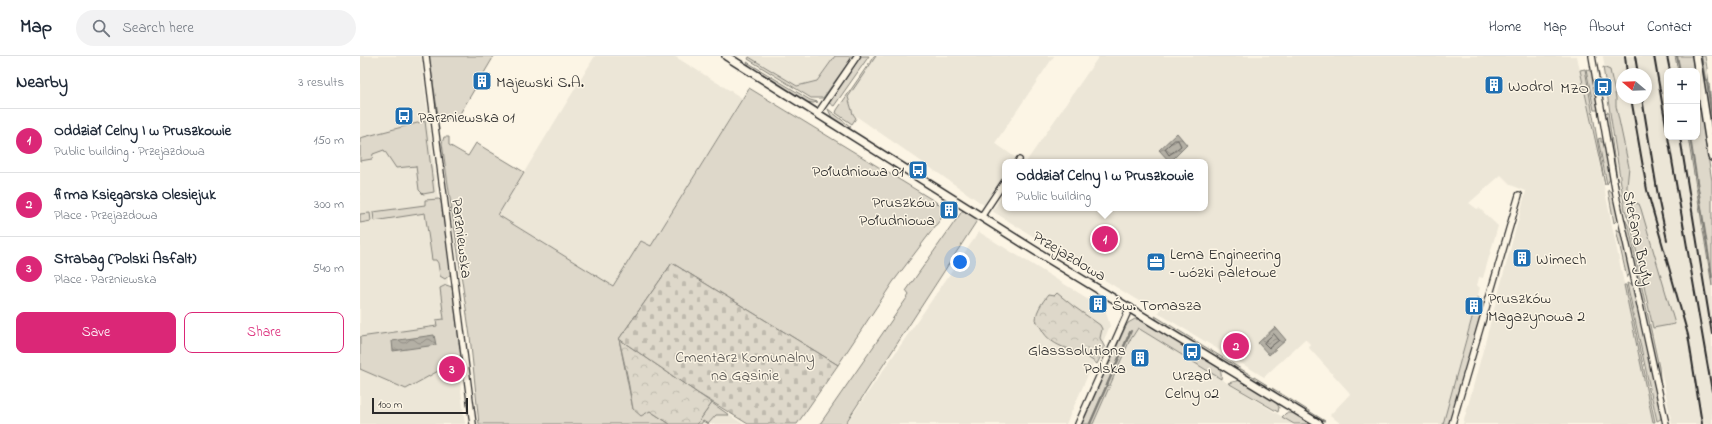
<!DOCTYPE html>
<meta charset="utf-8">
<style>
:root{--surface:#fff;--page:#f2f2f3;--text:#1f2937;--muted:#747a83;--line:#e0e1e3;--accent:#db2777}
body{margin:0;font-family:"Indie Flower",sans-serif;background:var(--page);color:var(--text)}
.controls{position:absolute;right:12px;top:12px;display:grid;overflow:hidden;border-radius:8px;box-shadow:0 2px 6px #0003}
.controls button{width:36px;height:36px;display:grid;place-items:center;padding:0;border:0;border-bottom:1px solid var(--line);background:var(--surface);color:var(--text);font:20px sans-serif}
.compass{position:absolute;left:1256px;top:12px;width:36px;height:36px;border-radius:50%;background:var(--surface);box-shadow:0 2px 6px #0003;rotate:289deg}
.scale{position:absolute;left:12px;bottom:10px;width:96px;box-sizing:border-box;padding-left:4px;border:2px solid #2b2b2b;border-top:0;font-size:11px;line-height:14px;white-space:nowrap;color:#2b2b2b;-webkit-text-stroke:3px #fcf5e5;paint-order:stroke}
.you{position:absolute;left:600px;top:206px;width:14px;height:14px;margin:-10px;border:3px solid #fff;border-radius:50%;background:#1a73e8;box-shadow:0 0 0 6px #1a73e833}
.badge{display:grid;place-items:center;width:26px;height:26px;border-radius:50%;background:var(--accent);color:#fff;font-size:13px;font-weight:700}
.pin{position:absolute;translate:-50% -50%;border:2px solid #fff;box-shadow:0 1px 4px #0006}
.popup{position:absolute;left:642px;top:103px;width:206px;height:52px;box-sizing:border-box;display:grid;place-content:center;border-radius:8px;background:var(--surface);filter:drop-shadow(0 1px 3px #0005);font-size:13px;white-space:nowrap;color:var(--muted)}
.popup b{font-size:15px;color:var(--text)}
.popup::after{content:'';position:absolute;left:50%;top:100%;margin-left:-8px;border:8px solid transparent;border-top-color:var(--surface)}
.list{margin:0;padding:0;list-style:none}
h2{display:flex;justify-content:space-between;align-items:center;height:52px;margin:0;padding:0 16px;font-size:17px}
h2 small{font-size:13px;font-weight:400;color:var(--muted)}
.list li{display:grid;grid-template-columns:26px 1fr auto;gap:12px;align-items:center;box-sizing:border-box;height:64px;padding:0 16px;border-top:1px solid var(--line)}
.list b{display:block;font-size:15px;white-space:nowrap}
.list p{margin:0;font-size:13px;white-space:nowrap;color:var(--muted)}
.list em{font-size:13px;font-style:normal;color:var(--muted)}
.actions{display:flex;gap:8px;padding:12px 16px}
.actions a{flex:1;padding:9px 0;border:1px solid var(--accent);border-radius:8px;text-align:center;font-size:14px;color:var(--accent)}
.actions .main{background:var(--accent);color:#fff}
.icon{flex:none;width:22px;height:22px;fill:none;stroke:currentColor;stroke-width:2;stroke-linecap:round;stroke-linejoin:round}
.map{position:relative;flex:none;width:1352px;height:368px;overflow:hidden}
header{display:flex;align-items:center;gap:24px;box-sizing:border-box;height:56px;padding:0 20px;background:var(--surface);border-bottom:1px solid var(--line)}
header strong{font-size:19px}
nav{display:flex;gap:22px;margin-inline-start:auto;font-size:14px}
.search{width:280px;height:36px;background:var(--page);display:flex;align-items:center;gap:10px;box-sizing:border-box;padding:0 14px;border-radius:22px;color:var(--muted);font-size:15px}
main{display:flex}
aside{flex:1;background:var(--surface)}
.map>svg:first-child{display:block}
</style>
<header>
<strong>Map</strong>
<div class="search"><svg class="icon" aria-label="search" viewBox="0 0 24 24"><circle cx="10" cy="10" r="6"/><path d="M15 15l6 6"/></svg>Search here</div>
<nav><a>Home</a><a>Map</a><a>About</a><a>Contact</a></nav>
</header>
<main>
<aside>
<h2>Nearby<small>3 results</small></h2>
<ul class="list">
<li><span class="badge">1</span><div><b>Oddział Celny I w Pruszkowie</b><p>Public building · Przejazdowa</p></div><em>150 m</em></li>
<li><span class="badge">2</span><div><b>firma Księgarska Olesiejuk</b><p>Place · Przejazdowa</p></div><em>300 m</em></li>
<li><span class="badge">3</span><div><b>Strabag (Polski Asfalt)</b><p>Place · Parzniewska</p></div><em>540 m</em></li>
</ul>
<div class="actions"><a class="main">Save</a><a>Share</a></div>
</aside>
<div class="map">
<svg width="1352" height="368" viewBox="0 0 1352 368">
<defs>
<pattern id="forest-crowns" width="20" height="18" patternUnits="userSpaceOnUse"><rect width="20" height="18" fill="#ded8ca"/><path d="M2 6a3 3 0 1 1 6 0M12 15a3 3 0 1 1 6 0" fill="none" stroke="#bfbaae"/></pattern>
<pattern id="cemetery-stones" width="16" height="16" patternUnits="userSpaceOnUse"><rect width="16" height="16" fill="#ded8ca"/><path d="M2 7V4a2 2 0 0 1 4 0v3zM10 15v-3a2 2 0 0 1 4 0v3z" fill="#bfbaae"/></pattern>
<pattern id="water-waves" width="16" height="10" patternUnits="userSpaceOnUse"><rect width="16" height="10" fill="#b4b0a5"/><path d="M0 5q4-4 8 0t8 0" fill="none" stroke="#938f87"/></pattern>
</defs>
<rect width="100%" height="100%" fill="#fcf5e5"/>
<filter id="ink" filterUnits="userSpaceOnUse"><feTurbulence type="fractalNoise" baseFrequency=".025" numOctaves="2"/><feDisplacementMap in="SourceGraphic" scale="8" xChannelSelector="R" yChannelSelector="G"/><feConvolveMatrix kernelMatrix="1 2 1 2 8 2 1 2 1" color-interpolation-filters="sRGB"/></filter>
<g filter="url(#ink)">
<g fill="#ece6d7" fill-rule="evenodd">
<polygon points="0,0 61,0 105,368 0,368"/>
<polygon points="235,0 314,0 382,42 291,190 281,185 253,230 138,159"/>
<polygon points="388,0 475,0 457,25 437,30"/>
<polygon points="516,0 694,0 635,87 656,102 653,106 645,106 645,118 624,149 493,58 488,41"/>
<polygon points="739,0 1217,0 1293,368 1103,368 1166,135 1151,129 1141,119 1109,147 1117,153 1119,152 1138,170 1123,222 1119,221 1118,226 1117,229 1120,232 1083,368 981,368 970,359 990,338 989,336 949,292 950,288 945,283 904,321 798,257 800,253 795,250 789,247 782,247 632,155 645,136 645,152 845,152 845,106 666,106"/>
<path d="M 1243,0 L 1315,0 L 1318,15 L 1307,15 L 1307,81 L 1328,81 L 1352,230 L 1352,368 L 1312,368 L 1271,170 L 1265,154 ZM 1262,18 L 1286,18 L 1286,42 L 1262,42 Z"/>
<polygon points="619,176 745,253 750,270 706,368 486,368"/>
<polygon points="778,272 934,368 733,368 769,286"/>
<polygon points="352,347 383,368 337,368"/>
</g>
<g fill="#ded8ca" stroke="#84827a">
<polygon points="69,0 134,0 98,61 86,63 78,59"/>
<polygon points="475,0 493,0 463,42 451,42 388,3 389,1 437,30 457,25"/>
<polygon points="501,0 509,0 474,50 469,47"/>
<polygon points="514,0 516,0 488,41 493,58 496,62 492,68 476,57 477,54"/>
<polygon points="1315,0 1332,0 1334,15 1318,15"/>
<path d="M 1339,0 L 1345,0 C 1350,29 1352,52 1352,81 Z"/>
<polygon points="387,6 450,44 458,46 453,47 446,46 391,12"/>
<polygon points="1243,11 1250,14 1256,42 1256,50 1269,111 1267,130 1267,141 1270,146 1279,148 1281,153 1315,268 1293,272 1271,170 1265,154"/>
<polygon points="1225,13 1245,129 1220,14"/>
<polygon points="1226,13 1232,16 1238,54 1234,54"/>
<polygon points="389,32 576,146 586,156 533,226 478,309 312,207 259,283 273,353 290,355 310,368 119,368 110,280 82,87 84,81 89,81 89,89 108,100 116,87 164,116 138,159 253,230 281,185 291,190"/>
<polygon points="1337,32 1352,125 1352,230 1328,81 1337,81"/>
<polygon points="468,53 491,71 487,72 472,62"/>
<polygon points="1248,56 1258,130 1245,57"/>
<polygon points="65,65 74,136 63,138 59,134 56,110 36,112 24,94 13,98 12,103 0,105 0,82"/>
<polygon points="1241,82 1241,86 1244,86 1250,123 1247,128 1238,83"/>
<polygon points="1248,134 1253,138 1258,163 1254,167"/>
<polygon points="79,143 81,145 91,218 85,223 80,220 78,207 76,204 72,204 65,157 14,165 13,156 65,149 65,144"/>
<polygon points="603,154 618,163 485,368 460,368 549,239 546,235"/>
<polygon points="10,157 11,165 0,167 0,158"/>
<polygon points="1263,159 1269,171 1299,311 1301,332"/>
<polygon points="1256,173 1261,176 1270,217 1267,222"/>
<polygon points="1267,227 1273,230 1301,360 1301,363 1297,365"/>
<polygon points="86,229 92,231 102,308 89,309 46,333 0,313 0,281 77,270 76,264 84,263 80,232"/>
<polygon points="1264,229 1266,229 1295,366 1293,366"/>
<polygon points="1118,240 1124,246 1090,368 1083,368"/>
<polygon points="795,260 907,329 902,329 798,266"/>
<path d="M 775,263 L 784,264 L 831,293 L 830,296 L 833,298 L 835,296 C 846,302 864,308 861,323 L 778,272 L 769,286 L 733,368 L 730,368 L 770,275 L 729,368 L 722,368 L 765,272 L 768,267 Z"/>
<polygon points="881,324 914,344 919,351 918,356 868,327"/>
<polygon points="912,332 965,365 959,363 916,337"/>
<polygon points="352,347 369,359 356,359 348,368 343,365 341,368 337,368"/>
<polygon points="926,357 935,357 953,368 934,368 922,361"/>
</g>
<g fill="url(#forest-crowns)" stroke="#84827a">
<path d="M 697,237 L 713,250 L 740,269 L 742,273 L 740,282 L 745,292 L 737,308 C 719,292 692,295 681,272 C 680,270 678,269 677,267 C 673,259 683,245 688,239 L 694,240 Z"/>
<polygon points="259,283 352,347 337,368 310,368 290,355 281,360 273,353 267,319"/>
</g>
<polygon fill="url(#cemetery-stones)" stroke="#84827a" points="312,207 478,309 437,368 388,368 339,338 259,283"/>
<g fill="url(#water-waves)" stroke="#7d7b74">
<polygon points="817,77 827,89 810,106 799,94"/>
<polygon points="915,271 926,284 909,299 898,287"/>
<polygon points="74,279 76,289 33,295 32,285"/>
</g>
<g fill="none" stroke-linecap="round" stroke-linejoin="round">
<g stroke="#62605c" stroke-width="1">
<polygon points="815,84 818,84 821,90 809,99 805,93"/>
<polygon points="914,278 919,284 909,292 904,287"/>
</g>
<g stroke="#7d7b74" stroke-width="2">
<polyline points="1317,0 1320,15"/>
<polyline points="1341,0 1345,23 1347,25 1352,61"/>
<polyline points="1330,81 1352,221"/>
<polyline points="730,368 771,275"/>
</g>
<g stroke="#2b2b2b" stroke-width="8">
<g id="minor">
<polyline points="66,0 113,368"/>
<polyline points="1232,0 1257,144 1306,368"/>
<polyline points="458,57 497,0"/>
<polyline points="658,106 659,104"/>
<polyline points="621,161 645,125"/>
<polyline points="718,368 770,251"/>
<polyline points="1092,368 1159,139"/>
</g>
</g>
<g stroke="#2b2b2b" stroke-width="10">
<g id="tertiary">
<polyline points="366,0 674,194 959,368"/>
<polyline points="1336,0 1352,101"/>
</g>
</g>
<use href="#minor" stroke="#fcf5e5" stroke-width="5.5"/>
<use href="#tertiary" stroke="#fcf5e5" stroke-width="7"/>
<g stroke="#2b2b2b" stroke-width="2">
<polyline points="1265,0 1267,18"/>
<polyline points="1275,0 1278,18"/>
<polyline points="1294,0 1307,75"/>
<polyline points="1307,0 1310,15"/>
<polyline points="1271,42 1287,134 1328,279 1342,368"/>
<polyline points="1282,42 1299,146 1307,184"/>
<polyline points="1308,81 1352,335"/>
<polyline points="1320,81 1352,278"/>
</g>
</g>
</g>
<defs>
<g id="building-square" transform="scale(1)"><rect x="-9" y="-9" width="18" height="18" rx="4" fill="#1f6fb2" stroke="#fcf5e5"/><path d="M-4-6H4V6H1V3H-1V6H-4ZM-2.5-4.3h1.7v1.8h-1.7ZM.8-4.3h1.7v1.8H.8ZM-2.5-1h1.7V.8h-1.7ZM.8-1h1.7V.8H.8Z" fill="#fff"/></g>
<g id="bus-square" transform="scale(1)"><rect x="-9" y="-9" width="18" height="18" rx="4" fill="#1f6fb2" stroke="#fcf5e5"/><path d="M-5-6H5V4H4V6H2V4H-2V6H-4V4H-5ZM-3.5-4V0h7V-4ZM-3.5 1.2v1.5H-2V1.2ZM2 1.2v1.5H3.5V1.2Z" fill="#fff"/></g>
<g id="office-square" transform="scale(1)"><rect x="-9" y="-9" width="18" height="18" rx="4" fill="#1f6fb2" stroke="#fcf5e5"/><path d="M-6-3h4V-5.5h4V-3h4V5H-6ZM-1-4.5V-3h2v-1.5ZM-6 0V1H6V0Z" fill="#fff"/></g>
</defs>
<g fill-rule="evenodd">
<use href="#building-square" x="122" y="25"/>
<use href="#building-square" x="1134" y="29"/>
<use href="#bus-square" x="1243" y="31"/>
<use href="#bus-square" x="44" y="60"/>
<use href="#bus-square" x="558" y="114"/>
<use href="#building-square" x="589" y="154"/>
<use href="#building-square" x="1162" y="202"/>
<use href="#office-square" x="796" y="206"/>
<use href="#building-square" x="738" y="248"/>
<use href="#building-square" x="1114" y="250"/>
<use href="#bus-square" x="832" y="296"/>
<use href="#building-square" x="780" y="302"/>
</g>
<g text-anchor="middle" stroke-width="3" stroke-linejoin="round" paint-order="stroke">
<g font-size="16" fill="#2b2b2b" stroke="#fcf5e5" text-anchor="start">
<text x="136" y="31">Majewski S.A.</text>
<text x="1148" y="35">Wodrol</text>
<text x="1229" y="37" text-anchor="end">MZO</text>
<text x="58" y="66">Parzniewska 01</text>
<text x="544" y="120" text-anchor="end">Południowa 01</text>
<text x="575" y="151" text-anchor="end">Pruszków<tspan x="575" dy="18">Południowa</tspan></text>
<text x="810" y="203">Lema Engineering<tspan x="810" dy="18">– wózki paletowe</tspan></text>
<text x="1176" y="208">Wimech</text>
<text x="1128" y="247">Pruszków<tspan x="1128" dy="18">Magazynowa 2</tspan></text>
<text x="752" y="254">Św. Tomasza</text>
<text x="766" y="299" text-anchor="end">Glasssolutions<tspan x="766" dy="18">Polska</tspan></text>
<text x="832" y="324" text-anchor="middle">Urząd<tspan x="832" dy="18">Celny 02</tspan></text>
</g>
<g font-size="16" fill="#2b2b2b" stroke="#fcf5e5">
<text transform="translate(103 182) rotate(83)" y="6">Parzniewska</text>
<text transform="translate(1279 182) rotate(78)" y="6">Stefana Bryły</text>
<text transform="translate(710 199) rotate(31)" y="6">Przejazdowa</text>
</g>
<g font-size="16" fill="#585653" stroke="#fcf5e5">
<text x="385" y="306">Cmentarz Komunalny<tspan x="385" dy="18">na Gąsinie</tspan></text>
</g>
</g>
</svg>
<div class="controls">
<button>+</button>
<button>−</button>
</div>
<svg class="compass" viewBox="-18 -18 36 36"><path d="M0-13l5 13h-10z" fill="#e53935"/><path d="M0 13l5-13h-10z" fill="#747a83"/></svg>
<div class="scale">100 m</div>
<div class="you"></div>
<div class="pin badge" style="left:745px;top:183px">1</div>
<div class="popup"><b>Oddział Celny I w Pruszkowie</b>Public building</div>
<div class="pin badge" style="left:876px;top:290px">2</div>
<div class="pin badge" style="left:92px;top:313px">3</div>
</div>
</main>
